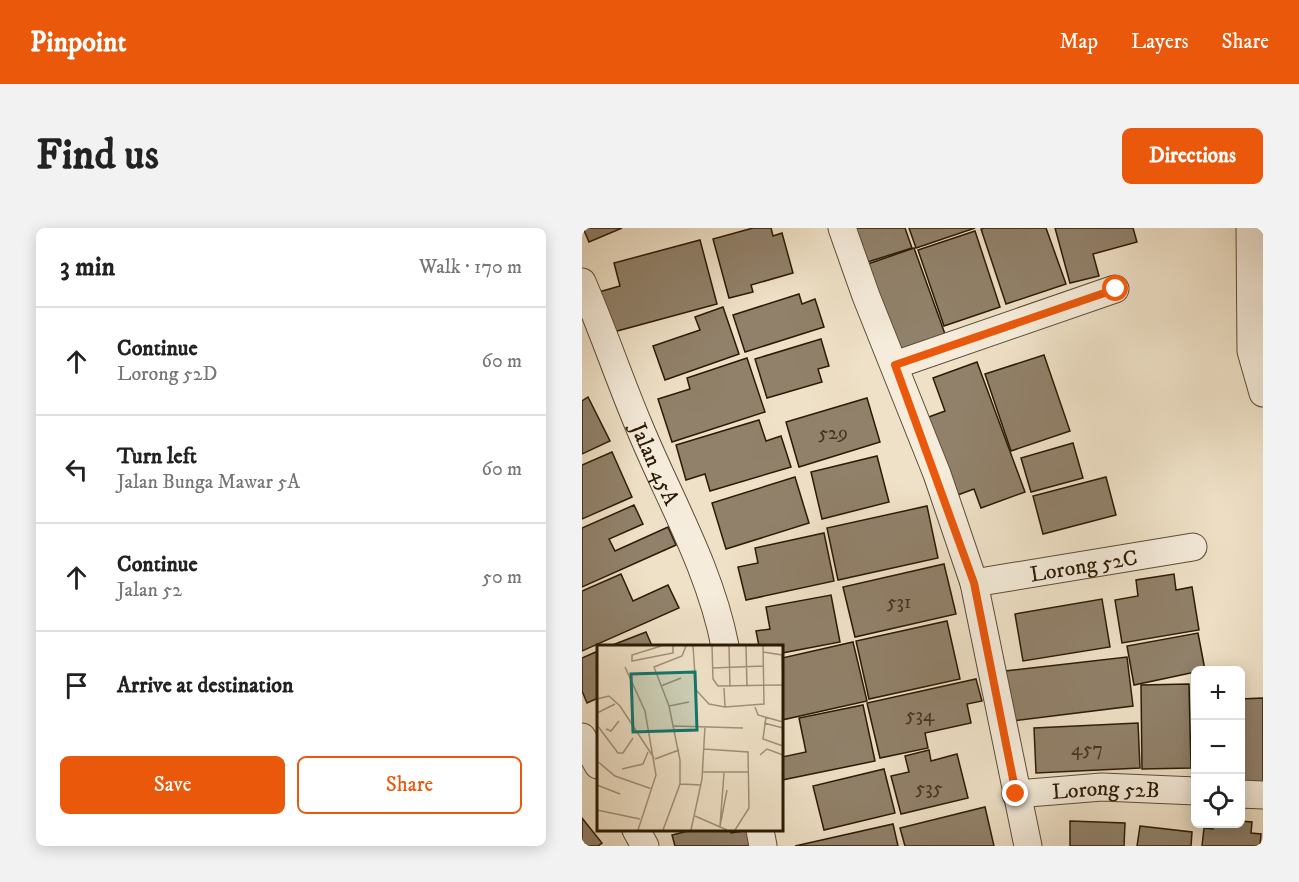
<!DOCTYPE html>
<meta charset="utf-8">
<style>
:root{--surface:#fff;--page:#f2f2f2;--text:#222;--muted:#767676;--line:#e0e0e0;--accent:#ea580c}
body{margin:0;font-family:"IM FELL DW Pica",serif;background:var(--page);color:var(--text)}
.controls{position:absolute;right:18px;bottom:18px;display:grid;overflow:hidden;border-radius:9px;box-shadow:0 3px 15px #0003}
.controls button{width:54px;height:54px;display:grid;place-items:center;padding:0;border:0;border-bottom:2px solid var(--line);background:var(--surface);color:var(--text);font:30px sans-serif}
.stop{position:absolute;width:18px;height:18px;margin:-14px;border:4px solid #ea580c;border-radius:50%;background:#fff}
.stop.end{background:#ea580c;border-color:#fff;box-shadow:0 2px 6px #0008}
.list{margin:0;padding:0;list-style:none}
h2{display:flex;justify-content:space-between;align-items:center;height:78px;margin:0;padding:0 24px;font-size:26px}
h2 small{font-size:20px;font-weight:400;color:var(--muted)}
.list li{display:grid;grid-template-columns:39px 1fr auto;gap:18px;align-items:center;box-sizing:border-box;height:108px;padding:0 24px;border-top:2px solid var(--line)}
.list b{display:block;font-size:22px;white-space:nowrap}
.list p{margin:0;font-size:20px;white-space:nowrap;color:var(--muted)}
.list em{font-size:20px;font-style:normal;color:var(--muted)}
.actions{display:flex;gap:12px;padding:18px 24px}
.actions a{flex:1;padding:14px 0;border:2px solid var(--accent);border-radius:9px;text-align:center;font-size:21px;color:var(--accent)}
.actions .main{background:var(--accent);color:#fff}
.icon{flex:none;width:33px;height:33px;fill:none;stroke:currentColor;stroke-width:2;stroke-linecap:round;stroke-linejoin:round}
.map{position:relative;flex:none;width:681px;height:618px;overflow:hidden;border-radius:9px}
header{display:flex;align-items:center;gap:36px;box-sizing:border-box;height:84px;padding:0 30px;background:var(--accent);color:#fff}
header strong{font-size:28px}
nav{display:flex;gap:33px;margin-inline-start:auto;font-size:21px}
.intro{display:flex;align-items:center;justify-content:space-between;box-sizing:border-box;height:144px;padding:0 36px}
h1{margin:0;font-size:42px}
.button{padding:15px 27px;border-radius:9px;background:var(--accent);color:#fff;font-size:21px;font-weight:700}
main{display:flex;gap:36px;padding:0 36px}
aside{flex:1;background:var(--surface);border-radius:9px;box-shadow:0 3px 15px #0003}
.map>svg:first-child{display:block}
</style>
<header>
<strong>Pinpoint</strong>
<nav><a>Map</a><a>Layers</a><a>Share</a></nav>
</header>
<div class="intro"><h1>Find us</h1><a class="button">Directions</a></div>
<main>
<aside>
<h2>3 min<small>Walk · 170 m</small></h2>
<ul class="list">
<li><svg class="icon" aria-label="ahead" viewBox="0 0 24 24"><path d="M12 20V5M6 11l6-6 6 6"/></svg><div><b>Continue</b><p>Lorong 52D</p></div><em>60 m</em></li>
<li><svg class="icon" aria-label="left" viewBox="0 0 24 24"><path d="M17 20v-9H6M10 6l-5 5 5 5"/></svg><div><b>Turn left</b><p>Jalan Bunga Mawar 5A</p></div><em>60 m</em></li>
<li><svg class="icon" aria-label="ahead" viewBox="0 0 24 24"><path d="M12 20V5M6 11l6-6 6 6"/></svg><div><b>Continue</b><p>Jalan 52</p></div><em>50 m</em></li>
<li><svg class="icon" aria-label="arrive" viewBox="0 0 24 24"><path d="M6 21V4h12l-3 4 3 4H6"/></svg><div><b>Arrive at destination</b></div></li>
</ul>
<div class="actions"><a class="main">Save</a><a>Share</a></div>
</aside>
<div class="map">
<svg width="681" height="618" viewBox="0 0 681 618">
<rect width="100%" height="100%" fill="#efe1c7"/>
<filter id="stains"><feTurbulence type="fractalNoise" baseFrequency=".00333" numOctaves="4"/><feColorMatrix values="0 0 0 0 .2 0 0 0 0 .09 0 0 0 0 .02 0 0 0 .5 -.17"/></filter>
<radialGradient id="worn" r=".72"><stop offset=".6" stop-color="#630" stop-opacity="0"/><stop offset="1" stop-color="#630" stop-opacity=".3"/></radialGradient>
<g fill="#91816a" stroke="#2c1a05" stroke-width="1.5">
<polygon points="1,0 40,0 7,14"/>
<polygon points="171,0 189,0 191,8 200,5 211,45 169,57 171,64 147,70 131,11"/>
<polygon points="264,0 323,0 330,20 276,37"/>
<polygon points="327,0 393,0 334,20"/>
<polygon points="403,0 464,0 484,56 424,76 399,1"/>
<polygon points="473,0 551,0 555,14 511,26 517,48 488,55"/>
<polygon points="393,3 418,79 362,98 336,22"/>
<polygon points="118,12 135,76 24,106 13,65 38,58 32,35"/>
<polygon points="332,20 363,106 315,123 283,37"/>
<polygon points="217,66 220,76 233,71 242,99 163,124 151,87"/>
<polygon points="141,79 157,126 83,152 71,118 118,102 113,89"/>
<polygon points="239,111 247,138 236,141 240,154 185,170 173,131"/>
<polygon points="462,127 488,203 429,223 403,146"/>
<polygon points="165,130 183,184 90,214 76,171 108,161 105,150"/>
<polygon points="395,134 443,264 399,280 392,261 373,268 344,190 363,183 351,150"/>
<polygon points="6,169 28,213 0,226 0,173"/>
<polygon points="285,170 298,214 217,239 204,194"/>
<polygon points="177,192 184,213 199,208 209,239 128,263 123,246 104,252 94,217"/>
<polygon points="491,215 501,250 449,264 439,230"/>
<polygon points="30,224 50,269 0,291 0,237"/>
<polygon points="295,228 307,274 240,291 229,244"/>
<polygon points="213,249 227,295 144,321 130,275"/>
<polygon points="524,249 534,287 461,306 451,268"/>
<polygon points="52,277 61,296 27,311 33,323 86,299 94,317 0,359 0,300"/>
<polygon points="345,278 356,330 256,352 245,300"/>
<polygon points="242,305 252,353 164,372 156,339 176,335 173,320"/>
<polygon points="362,336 374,386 273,409 261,359"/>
<polygon points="39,346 51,373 86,357 97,380 0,423 0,363"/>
<polygon points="592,346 594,362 610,359 617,402 540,415 533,372 556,368 554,352"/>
<polygon points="249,367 258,414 200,425 200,418 177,418 174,403 188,401 184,379"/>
<polygon points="520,371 528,419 441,433 433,386"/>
<polygon points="365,393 378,451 287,471 274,413"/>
<polygon points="64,404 70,418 28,418"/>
<polygon points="616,405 623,442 552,457 545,418"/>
<polygon points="271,414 285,473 200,492 200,430"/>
<polygon points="16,423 16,470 5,475 0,463 0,430"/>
<polygon points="545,429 551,478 429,493 423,443"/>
<polygon points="394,451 400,473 385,476 389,495 343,505 346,520 298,530 285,475"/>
<polygon points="607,456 609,540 560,541 559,457"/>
<polygon points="681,470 681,554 658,554 658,471"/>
<polygon points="281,477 293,533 200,552 200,529 224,524 217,490"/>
<polygon points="556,495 558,540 454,545 452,500"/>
<polygon points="347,522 349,533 375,526 386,570 319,586 309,548 327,544 323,528"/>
<polygon points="302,541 313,585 242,602 231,558"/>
<polygon points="403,579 412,618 323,618 318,600"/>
<polygon points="0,590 20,615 16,618 0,618"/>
<polygon points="488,593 543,595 542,618 488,618"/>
<polygon points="658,593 670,594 669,605 679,606 678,618 620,618 622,600 631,601 632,596 658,596"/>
<polygon points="311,596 316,618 213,618"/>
<polygon points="558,598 610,604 609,618 555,618"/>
<polygon points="110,602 148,602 149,605 168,602 173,618 93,618 90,607"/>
</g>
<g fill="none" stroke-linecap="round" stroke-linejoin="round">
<g stroke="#5d4c36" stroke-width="29">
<g id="minor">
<polyline points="260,0 284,68 355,246 392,355 446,618"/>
<polyline points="668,0 669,123 681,165"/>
<path id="s1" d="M 0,54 C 21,102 37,151 57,198 C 87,271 128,340 143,418"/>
<polyline points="313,137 533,61"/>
<path id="s2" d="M 392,355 L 611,319"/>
<polyline points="0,509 16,537"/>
<path id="s3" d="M 434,566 L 520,559 L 614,563"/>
<polyline points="658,566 681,567"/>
<polyline points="54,602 63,618"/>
<polyline points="178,602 181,618"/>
</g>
</g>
<use href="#minor" stroke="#f5ecdb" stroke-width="27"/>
</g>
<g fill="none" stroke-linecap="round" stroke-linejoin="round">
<polyline stroke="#ea580c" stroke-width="8" points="434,566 392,355 313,137 534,61"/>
</g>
<g text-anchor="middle" stroke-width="4.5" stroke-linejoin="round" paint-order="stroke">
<g font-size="20" fill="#45341e">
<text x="251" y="211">529</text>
<text x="317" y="380">531</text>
<text x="338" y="493">534</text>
<text x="505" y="527">457</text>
<text x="347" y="566">535</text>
</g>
<g font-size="22" fill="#2c1a05" stroke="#f5ecdb">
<text dy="8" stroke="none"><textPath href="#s1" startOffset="196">Jalan 45A</textPath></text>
<text dy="8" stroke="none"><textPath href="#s2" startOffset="111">Lorong 52C</textPath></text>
<text dy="8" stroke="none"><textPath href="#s3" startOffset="90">Lorong 52B</textPath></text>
</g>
</g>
<g transform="translate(15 417)">
<rect width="186" height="186" fill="#efe1c7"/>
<path fill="none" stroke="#a19179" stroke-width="1.5" d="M 64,1 L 35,10 L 35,16 L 76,8 L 76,1M 96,1 L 99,45 L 112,59 L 128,62 L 167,59 L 166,1M 115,1 L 116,34 L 121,41 L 186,40M 132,1 L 133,42M 149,1 L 150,42M 166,7 L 185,10 L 186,34M 28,22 L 48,66 L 59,130 L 41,185M 115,23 L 167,21M 64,41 L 84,33M 127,43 L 128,62M 0,54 L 12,51 L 23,61 L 57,113M 72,61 L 92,57M 158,62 L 161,70 L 186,77M 0,68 L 18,59M 169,72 L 166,94 L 186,101M 167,78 L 186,83M 0,80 L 21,108 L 26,108 L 36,93M 77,81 L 146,83M 9,84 L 14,86 L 22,76M 107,104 L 151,107 L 152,163 L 138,185M 163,110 L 170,104 L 186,110M 58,114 L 82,105M 0,116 L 18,131 L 55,144M 25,124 L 46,119 L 51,107M 106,127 L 151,127M 83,139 L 104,140M 0,140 L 23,149M 0,165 L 43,174M 98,171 L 130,185M 123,181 L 127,128M 123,181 L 130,145M 66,185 L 83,139 L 83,115 L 72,61 L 57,22 L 85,11 L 89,1M 94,185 L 105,134 L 108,81"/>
<path fill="#0f766e" fill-opacity="0.15" stroke="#0f766e" stroke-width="3" d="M 98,27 L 100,85 L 36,87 L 34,29 Z"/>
<rect width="186" height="186" fill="none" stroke="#2c1a05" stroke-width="3"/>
</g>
<rect width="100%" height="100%" filter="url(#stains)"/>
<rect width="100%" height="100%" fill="url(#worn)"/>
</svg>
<div class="controls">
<button>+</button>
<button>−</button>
<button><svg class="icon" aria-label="locate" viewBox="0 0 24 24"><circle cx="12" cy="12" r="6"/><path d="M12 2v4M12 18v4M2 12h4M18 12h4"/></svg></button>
</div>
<div class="stop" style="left:534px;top:61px"></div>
<div class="stop end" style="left:434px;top:566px"></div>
</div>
</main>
